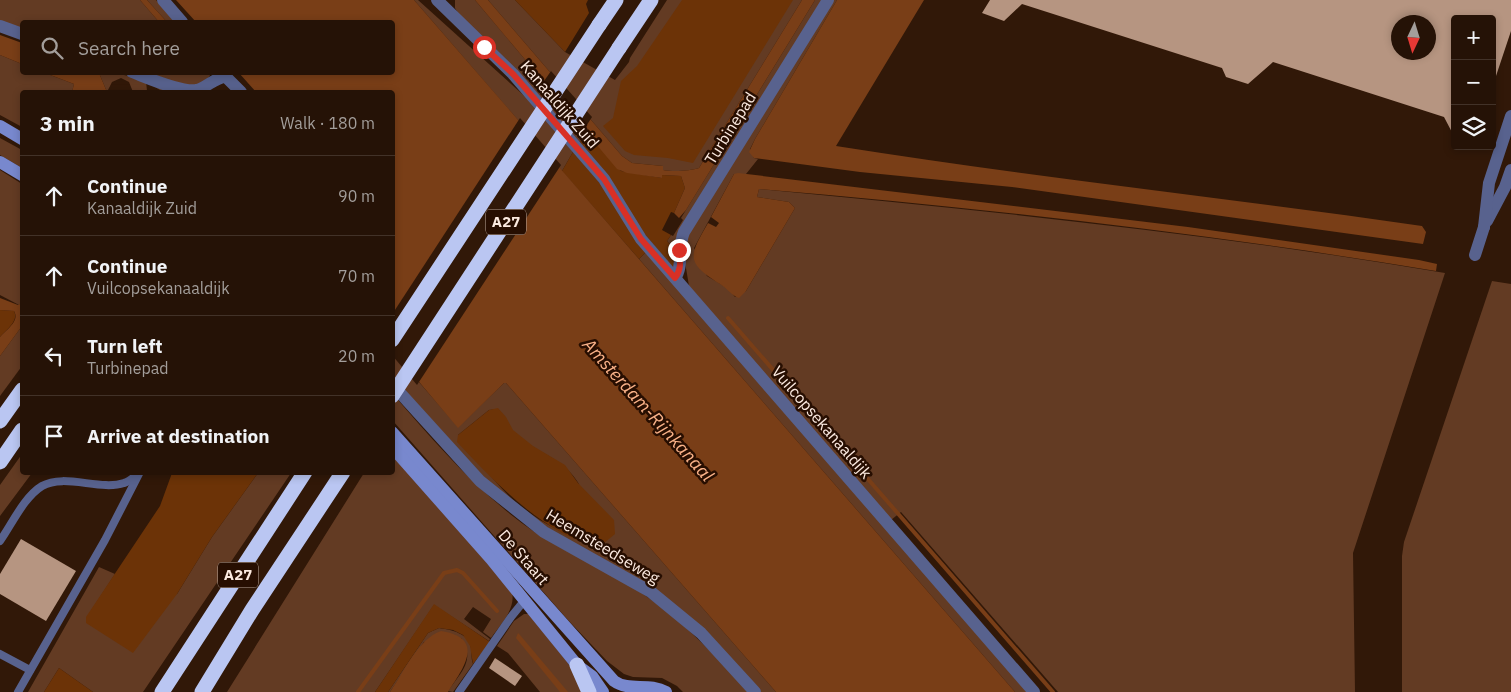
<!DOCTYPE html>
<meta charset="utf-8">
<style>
:root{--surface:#251206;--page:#312014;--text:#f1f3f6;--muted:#a39e9b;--line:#423228}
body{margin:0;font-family:"IBM Plex Sans",sans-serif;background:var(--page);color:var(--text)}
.controls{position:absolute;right:15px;top:15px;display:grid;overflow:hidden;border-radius:5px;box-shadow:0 2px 8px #0003}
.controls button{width:45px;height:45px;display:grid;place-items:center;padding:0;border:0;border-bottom:1px solid var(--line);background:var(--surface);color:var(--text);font:25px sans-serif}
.compass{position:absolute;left:1391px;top:15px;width:45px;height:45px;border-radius:50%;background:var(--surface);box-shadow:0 2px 8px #0003;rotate:184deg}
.stop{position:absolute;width:15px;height:15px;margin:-11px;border:4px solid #d93025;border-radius:50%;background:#fff}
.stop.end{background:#d93025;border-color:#fff;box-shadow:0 1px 5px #0008}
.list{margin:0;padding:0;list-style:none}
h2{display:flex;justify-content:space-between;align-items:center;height:65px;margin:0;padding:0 20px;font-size:21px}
h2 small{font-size:16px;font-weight:400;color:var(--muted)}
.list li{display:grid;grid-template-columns:32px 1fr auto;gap:15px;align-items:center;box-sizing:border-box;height:80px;padding:0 20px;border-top:1px solid var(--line)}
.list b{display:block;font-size:19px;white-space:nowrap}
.list p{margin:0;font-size:16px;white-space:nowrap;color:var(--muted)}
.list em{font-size:16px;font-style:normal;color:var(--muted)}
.icon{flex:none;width:28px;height:28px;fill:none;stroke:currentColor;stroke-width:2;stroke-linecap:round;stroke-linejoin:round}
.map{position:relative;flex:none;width:1511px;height:692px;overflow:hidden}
.search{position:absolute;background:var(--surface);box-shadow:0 2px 8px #0003;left:20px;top:20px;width:375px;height:55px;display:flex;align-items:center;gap:12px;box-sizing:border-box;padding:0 18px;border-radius:5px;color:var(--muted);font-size:19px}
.panel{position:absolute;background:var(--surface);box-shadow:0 2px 8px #0003;left:20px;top:90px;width:375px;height:385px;border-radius:5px}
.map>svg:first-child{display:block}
</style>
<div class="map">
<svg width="1511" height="692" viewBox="0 0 1511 692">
<rect width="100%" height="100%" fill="#311808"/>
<g fill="#633b23" fill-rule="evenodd">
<polygon points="0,0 140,0 159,22 22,22 22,31 0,22"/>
<polygon points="147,0 156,0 176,22 167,22"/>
<polygon points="414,0 418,0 530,101 573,152 562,171"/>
<polygon points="455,0 475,0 588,134 580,142 459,15 455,8"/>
<path d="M 488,0 L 515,0 L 565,52 L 615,80 L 629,62 L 630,58 L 667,0 L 802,0 L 699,168 C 690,171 673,172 663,170 L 663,166 L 632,163 L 622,156 Z"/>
<path d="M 815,0 L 837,0 L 755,139 L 750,149 L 754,158 L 758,159 L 746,174 L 734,174 L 694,248 L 707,276 L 729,289 L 735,297 L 746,291 L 795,208 L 789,202 L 757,197 L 759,189 C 988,211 1217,234 1445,273 L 1353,553 L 1355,692 L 1058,692 L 901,512 L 891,520 L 689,286 L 685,262 L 667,241 L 671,235 L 673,236 L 683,220 L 681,218 Z"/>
<polygon points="0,55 22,64 22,72 45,73 74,84 72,92 22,92 22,127 0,115"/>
<path d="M 99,73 C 128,72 153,83 181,92 L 163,92 L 146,81 L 147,91 L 133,92 L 129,82 L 121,78 L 112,82 L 107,92 Z"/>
<path d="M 145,73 L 211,73 C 201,99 163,78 145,73 Z"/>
<polygon points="0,138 22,150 22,168 0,155"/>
<polygon points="0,170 22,184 22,303 19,305 0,295"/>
<polygon points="646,252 1028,692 1015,692 639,259"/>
<polygon points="1492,281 1511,284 1511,692 1402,692 1402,556 1404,542"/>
<polygon points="22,326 22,366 0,396 0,356"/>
<path d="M 392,351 L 458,427 L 504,383 L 506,383 L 776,692 L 761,692 L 703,628 L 536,520 L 490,484 L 393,377 ZM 498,409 C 504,415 507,424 513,431 C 532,452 561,456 577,481 C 586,495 593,530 598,548 C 566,535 533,520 508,495 C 490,477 474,455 458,435 L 489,410 Z"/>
<path d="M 392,393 C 431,438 468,481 514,517 C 556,551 610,569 653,601 C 689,627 719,660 749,692 L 683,692 L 677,686 L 662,678 L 633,677 L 624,674 L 607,661 L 568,620 L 393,421 Z"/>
<path d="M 393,453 L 512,592 C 516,609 500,625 491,638 L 483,632 L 491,619 L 473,607 L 464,619 L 490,639 L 489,641 L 434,605 L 375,692 L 227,692 L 364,473 L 392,472 Z"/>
<polygon points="22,454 22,472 32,473 0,516 0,485"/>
<polygon points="258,473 291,473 143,692 93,692 59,668 44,692 28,692 99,567 115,574 87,617 177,594 212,537"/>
<polygon points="524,614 529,614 571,667 583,692 540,692 508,653 497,646 514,621"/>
<path d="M 439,628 C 452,630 468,633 471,648 C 472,654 471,659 473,664 L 453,692 L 448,691 C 461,672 476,660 461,638 L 424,642 L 390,692 L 388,692 L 428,633 Z"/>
</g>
<g fill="#6c3307">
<polygon points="515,0 588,0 586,4 589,13 565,52"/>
<polygon points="682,0 793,0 693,163 668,158 634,155 625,151 603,126 613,118 621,81 637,66"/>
<polygon points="588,134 621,171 662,178 662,175 681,176 685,188 674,213 671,212 662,230 671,235 667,241 676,251 675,270 637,225 580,142"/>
<polygon points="573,152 604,188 646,252 639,259 562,171"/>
<path d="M 0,310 L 14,311 C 19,321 7,329 0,337 Z"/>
<path d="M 498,408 L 506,417 L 513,430 L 533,446 L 565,465 L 578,483 L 614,520 L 615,534 L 598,548 C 586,543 573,539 562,533 C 521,510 489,476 457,442 L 458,435 L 489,410 Z"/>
<polygon points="172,473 258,473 212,537 177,594 133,653 86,623 86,617 160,506"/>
<polygon points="434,604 490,642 473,664 470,646 463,635 453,630 439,628 428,633 388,692 375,692"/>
<polygon points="59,668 93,692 44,692"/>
</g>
<g fill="#793e17">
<polygon points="140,0 147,0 167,22 159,22"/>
<polygon points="176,0 414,0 1015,692 776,692 506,383 504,383 458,428 393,351 392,92 256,92 239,73 392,72 392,22 196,22"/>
<path d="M 475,0 L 488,0 L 622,156 L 632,163 L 663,166 L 663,170 C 673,172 690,171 699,168 L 802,0 L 815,0 L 686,210 L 679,218 L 674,213 L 685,188 L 681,176 L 662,175 L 662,178 L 627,173 L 617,169 Z"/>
<path d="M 837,0 L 924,0 L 836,146 C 1031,177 1227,198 1422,226 L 1426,232 L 1423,244 L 1012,187 L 860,172 L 754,158 L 749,152 L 755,139 Z"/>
<polygon points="0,35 22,43 22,64 0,55"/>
<polygon points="45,73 99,73 107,92 72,92 74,84"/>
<path d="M 738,173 L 1188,227 L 1419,260 L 1437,264 L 1436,271 C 1212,234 986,208 759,189 L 757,197 L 789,202 L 795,208 L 746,291 L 739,298 C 732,296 727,288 720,284 C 685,262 689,256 708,223 L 716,227 L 719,223 L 711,217 L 734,174 Z"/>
<path d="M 0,298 L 18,305 L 22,303 L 22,326 L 0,356 L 0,337 C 7,329 20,321 14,311 L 0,310 Z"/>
<path d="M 441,631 C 486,638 464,668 448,692 L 390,692 C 404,672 418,639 441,631 Z"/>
<polygon points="518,633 520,635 568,692 560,692 516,638"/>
</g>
<g fill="#311808">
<polygon points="551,71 592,117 583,131 542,84"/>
<polygon points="520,118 561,165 417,385 392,355 393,313"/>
</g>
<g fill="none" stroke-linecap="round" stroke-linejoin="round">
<g stroke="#793e17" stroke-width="4">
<polyline points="728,318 1053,692"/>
<polyline points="358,692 444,573 457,570 463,573 497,611"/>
</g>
</g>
<g fill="#b69581" fill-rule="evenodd">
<path d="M 990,0 L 1511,0 L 1511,31 L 1494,82 L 1492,82 L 1492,19 L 1455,19 L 1455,138 L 1444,117 L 1273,62 L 1248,84 L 1226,77 L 1222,68 L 1022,4 L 1004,21 L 982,13 ZM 1398,22 L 1428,22 L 1428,52 L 1398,52 Z"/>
<polygon points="21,539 76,571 46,621 0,594 0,574"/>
<polygon points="495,658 522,676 515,686 489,668"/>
</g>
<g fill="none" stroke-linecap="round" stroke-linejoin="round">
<g stroke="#58628e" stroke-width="8">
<path d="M 0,541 C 12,524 24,497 42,486 C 64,473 100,491 124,483 C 128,482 133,478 137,475"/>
<polyline points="0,654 30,670"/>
<polyline points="18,692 105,540 140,472"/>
<polyline points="459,692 511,617 524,601"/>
</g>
<g stroke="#58628e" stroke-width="12">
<polyline points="163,0 182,22"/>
<polyline points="437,0 513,74 604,179 641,239 1034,692"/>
<polyline points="0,26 22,34"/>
<path d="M 132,72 C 148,78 182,93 197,90 C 208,87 215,77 226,77 L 241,92"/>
<polyline points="1475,255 1484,227"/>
<path d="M 675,278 C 684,266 677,248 684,232 L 828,0"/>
<polyline points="392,384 480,481 544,532 651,592 701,633 755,692"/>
</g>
<g stroke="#58628e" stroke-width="12">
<polyline points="1487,221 1505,187 1511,170"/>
<polyline points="1484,227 1489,183 1511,116"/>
</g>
<g stroke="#7888ce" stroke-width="12">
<polyline points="0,126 22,139"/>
<polyline points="0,162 22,175"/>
<path d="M 392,432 L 614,681 C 629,692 649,682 666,692"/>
<polyline points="392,447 491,559 577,665 592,676 603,692"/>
</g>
<g stroke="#bac6f2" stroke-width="15">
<polyline points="599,25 616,0"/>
<polyline points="619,48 651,0"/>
<polyline points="0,421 22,390"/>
<polyline points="0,462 22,430"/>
<polyline points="577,665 589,692"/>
<polyline points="162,692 305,472"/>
<polyline points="202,692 252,610 343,472"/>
</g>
<g stroke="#bac6f2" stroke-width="15">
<polyline points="392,340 599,25"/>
<polyline points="392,396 619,48"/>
</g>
</g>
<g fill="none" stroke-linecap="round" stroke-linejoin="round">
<path stroke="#d93025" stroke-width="6" d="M 484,47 L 513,74 L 604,179 L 641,239 L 675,278 C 682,269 680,260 679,250"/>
</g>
<g text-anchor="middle" stroke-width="5" stroke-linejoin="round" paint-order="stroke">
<g fill="#270e01" stroke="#bca89d" stroke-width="1">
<rect x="486" y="209.5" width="40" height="25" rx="4"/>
<rect x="218" y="562.5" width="40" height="25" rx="4"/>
</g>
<g font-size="15" font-weight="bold" fill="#fceae0">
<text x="506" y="227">A27</text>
<text x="238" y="580">A27</text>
</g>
<g font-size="16" fill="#fceae0" stroke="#270e01">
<text transform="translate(560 104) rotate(49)" y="6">Kanaaldijk Zuid</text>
<text transform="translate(730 128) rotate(-58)" y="6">Turbinepad</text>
<text transform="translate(822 422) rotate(49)" y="6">Vuilcopsekanaaldijk</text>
<text transform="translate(603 546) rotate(31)" y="6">Heemsteedseweg</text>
<text transform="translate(524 557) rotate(49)" y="6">De Staart</text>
</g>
<g font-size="18" font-style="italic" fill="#fab288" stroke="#270e01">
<text transform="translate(648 410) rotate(48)" y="6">Amsterdam-Rijnkanaal</text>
</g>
</g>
</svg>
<div class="controls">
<button>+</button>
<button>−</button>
<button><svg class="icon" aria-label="layers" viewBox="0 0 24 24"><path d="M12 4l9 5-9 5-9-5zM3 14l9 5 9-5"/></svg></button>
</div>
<svg class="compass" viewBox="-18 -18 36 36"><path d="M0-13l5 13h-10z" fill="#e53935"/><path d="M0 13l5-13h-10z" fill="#a39e9b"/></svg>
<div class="stop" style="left:484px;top:47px"></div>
<div class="stop end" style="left:679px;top:250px"></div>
<div class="search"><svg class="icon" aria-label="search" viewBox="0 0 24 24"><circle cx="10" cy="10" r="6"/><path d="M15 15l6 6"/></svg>Search here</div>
<section class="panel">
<h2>3 min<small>Walk · 180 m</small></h2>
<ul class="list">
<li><svg class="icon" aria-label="ahead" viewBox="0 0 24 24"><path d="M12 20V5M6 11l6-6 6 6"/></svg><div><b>Continue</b><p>Kanaaldijk Zuid</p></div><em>90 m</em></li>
<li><svg class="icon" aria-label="ahead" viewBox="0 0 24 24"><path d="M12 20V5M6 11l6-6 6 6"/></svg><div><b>Continue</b><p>Vuilcopsekanaaldijk</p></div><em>70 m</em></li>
<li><svg class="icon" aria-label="left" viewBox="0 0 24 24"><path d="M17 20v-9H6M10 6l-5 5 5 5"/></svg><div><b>Turn left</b><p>Turbinepad</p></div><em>20 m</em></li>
<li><svg class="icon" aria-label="arrive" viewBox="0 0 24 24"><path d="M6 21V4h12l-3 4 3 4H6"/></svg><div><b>Arrive at destination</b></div></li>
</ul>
</section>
</div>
